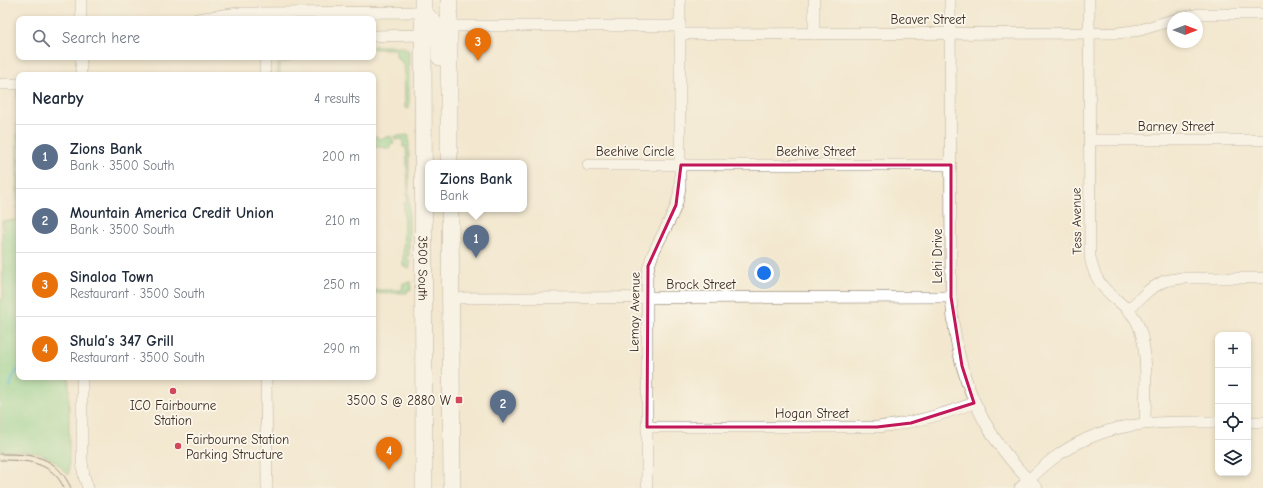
<!DOCTYPE html>
<meta charset="utf-8">
<style>
:root{--surface:#fff;--page:#f2f2f3;--text:#1f2937;--muted:#747a83;--line:#e0e1e3;--accent:#d1495b}
body{margin:0;font-family:"Comic Neue",sans-serif;background:var(--page);color:var(--text)}
.controls{position:absolute;right:12px;bottom:12px;display:grid;overflow:hidden;border-radius:8px;box-shadow:0 2px 6px #0003}
.controls button{width:36px;height:36px;display:grid;place-items:center;padding:0;border:0;border-bottom:1px solid var(--line);background:var(--surface);color:var(--text);font:20px sans-serif}
.compass{position:absolute;left:1167px;top:12px;width:36px;height:36px;border-radius:50%;background:var(--surface);box-shadow:0 2px 6px #0003;rotate:90deg}
.you{position:absolute;left:764px;top:273px;width:14px;height:14px;margin:-10px;border:3px solid #fff;border-radius:50%;background:#1a73e8;box-shadow:0 0 0 6px #1a73e833}
.badge{display:grid;place-items:center;width:26px;height:26px;border-radius:50%;background:var(--accent);color:#fff;font-size:13px;font-weight:700}
.pin{position:absolute;translate:-50% -33px;filter:drop-shadow(0 1px 2px #0008)}
.pin::after{content:'';position:absolute;top:21px;width:14px;height:12px;background:inherit;clip-path:polygon(0 0,100% 0,50% 100%)}
.popup{position:absolute;left:425px;top:160px;width:102px;height:52px;box-sizing:border-box;display:grid;place-content:center;border-radius:8px;background:var(--surface);filter:drop-shadow(0 1px 3px #0005);font-size:13px;white-space:nowrap;color:var(--muted)}
.popup b{font-size:15px;color:var(--text)}
.popup::after{content:'';position:absolute;left:50%;top:100%;margin-left:-8px;border:8px solid transparent;border-top-color:var(--surface)}
.list{margin:0;padding:0;list-style:none}
h2{display:flex;justify-content:space-between;align-items:center;height:52px;margin:0;padding:0 16px;font-size:17px}
h2 small{font-size:13px;font-weight:400;color:var(--muted)}
.list li{display:grid;grid-template-columns:26px 1fr auto;gap:12px;align-items:center;box-sizing:border-box;height:64px;padding:0 16px;border-top:1px solid var(--line)}
.list b{display:block;font-size:15px;white-space:nowrap}
.list p{margin:0;font-size:13px;white-space:nowrap;color:var(--muted)}
.list em{font-size:13px;font-style:normal;color:var(--muted)}
.icon{flex:none;width:22px;height:22px;fill:none;stroke:currentColor;stroke-width:2;stroke-linecap:round;stroke-linejoin:round}
.map{position:relative;flex:none;width:1263px;height:488px;overflow:hidden}
.search{position:absolute;background:var(--surface);box-shadow:0 2px 6px #0003;left:16px;top:16px;width:360px;height:44px;display:flex;align-items:center;gap:10px;box-sizing:border-box;padding:0 14px;border-radius:8px;color:var(--muted);font-size:15px}
.panel{position:absolute;background:var(--surface);box-shadow:0 2px 6px #0003;left:16px;top:72px;width:360px;height:308px;border-radius:8px}
.map>svg:first-child{display:block}
</style>
<div class="map">
<svg width="1263" height="488" viewBox="0 0 1263 488">
<rect width="100%" height="100%" fill="#fbf7ec"/>
<filter id="ink" filterUnits="userSpaceOnUse"><feTurbulence type="fractalNoise" baseFrequency=".025" numOctaves="2"/><feDisplacementMap in="SourceGraphic" scale="8" xChannelSelector="R" yChannelSelector="G"/><feConvolveMatrix kernelMatrix="1 2 1 2 8 2 1 2 1" color-interpolation-filters="sRGB"/></filter>
<filter id="wash" filterUnits="userSpaceOnUse"><feTurbulence type="fractalNoise" baseFrequency=".012" numOctaves="4" result="noise"/><feDisplacementMap in="SourceGraphic" scale="16" xChannelSelector="R" yChannelSelector="G"/><feGaussianBlur stdDeviation="0.9" result="paint"/><feColorMatrix in="noise" values="0 0 0 0 0 0 0 0 0 0 0 0 0 0 0 0 0 1.4 0 .05"/><feComposite in="paint" operator="in"/></filter>
<g filter="url(#wash)">
<rect width="100%" height="100%" fill="#f3e8cf"/>
<g fill="#8ad28d" stroke="#627e56">
<polygon points="373,46 400,46 402,50 403,50 403,46 409,51 409,109 405,108 404,66 401,61 396,57 396,49 373,49"/>
<polygon points="279,57 293,57 289,62 280,63 280,75 277,75 278,62"/>
<path d="M 17,89 L 19,89 L 19,377 L 69,377 L 69,474 L 68,475 C 47,449 30,451 0,451 L 0,300 L 3,300 L 2,221 L 17,220 Z"/>
<polygon points="409,135 409,190 408,190 406,147 403,147 403,139 395,140 394,136"/>
<polygon points="377,136 378,139 391,136 394,144 390,145 390,149 385,149 384,147 373,147 373,137"/>
<polygon points="407,192 409,192 409,256 407,256 407,259 410,260 410,268 405,268 405,266 403,266 404,203 407,202"/>
<polygon points="411,282 411,290 407,290 407,293 373,293 373,290 402,290 403,283"/>
</g>
<g fill="none" stroke-linecap="round" stroke-linejoin="round">
<polyline stroke="#4db9c8" stroke-width="3" points="10,386 14,375 19,368"/>
</g>
</g>
<g filter="url(#ink)">
<g fill="none" stroke-linecap="round" stroke-linejoin="round">
<g stroke="#7b6c5c" stroke-width="12">
<g id="street">
<polyline points="81,0 81,19"/>
<polyline points="814,0 814,34"/>
<path d="M 950,0 L 951,297 C 956,375 980,434 1037,488"/>
<path d="M 1089,0 L 1090,257 C 1092,268 1096,279 1104,288 C 1114,299 1128,307 1136,320 C 1150,347 1145,393 1145,423"/>
<polyline points="1179,18 1200,14 1263,14"/>
<polyline points="197,19 238,13 423,12"/>
<polyline points="449,26 680,26"/>
<polyline points="680,34 1118,33 1140,30 1173,20"/>
<polyline points="373,36 423,35"/>
<polyline points="265,57 265,75"/>
<polyline points="81,75 81,57"/>
<polyline points="3,84 19,84"/>
<polyline points="1089,140 1263,140"/>
<polyline points="588,165 951,165"/>
<polyline points="451,298 951,297"/>
<polyline points="1128,310 1149,290 1164,281 1182,278 1263,278"/>
<polyline points="82,377 82,461 84,476 88,488"/>
<polyline points="266,377 267,488"/>
<polyline points="1248,422 1263,422"/>
<path d="M 647,427 L 877,427 C 911,424 942,415 974,403"/>
<path d="M 647,488 L 647,276 C 650,252 664,235 673,213 C 677,205 679,196 680,187 L 680,0"/>
<path d="M 1020,488 C 1031,478 1042,467 1054,458 C 1107,419 1157,422 1218,422"/>
</g>
</g>
<g stroke="#7b6c5c" stroke-width="18">
<g id="primary">
<path id="s1" d="M 423,0 L 424,488"/>
<polyline points="449,0 449,163"/>
<polyline points="423,12 433,22 440,46 440,57"/>
<polyline points="450,209 452,488"/>
</g>
</g>
<use href="#street" stroke="#fff" stroke-width="11"/>
<use href="#primary" stroke="#fff" stroke-width="17"/>
<g stroke="#3b2a1e" stroke-width="1">
<path d="M 0,454 C 33,454 56,455 71,488"/>
<path d="M 0,460 C 25,460 52,461 64,488"/>
</g>
</g>
</g>
<path d="M0 0H1263V488H0ZM 681,165 L 951,165 L 951,297 L 962,366 L 974,403 L 911,423 L 877,427 L 647,427 L 648,266 L 676,205 Z" fill="#f3e8cf" fill-opacity=".55" fill-rule="evenodd"/>
<path fill="none" stroke="#c2185b" stroke-width="3" stroke-linejoin="round" d="M 681,165 L 951,165 L 951,297 L 962,366 L 974,403 L 911,423 L 877,427 L 647,427 L 648,266 L 676,205 Z"/>
<g fill="#d1495b" stroke="#fbf7ec" stroke-width="1.5">
<circle cx="173" cy="391" r="4"/>
<rect x="455" y="396" width="8" height="8" rx="2"/>
<circle cx="178" cy="446" r="4"/>
</g>
<g text-anchor="middle" stroke-width="3.5" stroke-linejoin="round" paint-order="stroke">
<g font-size="13" fill="#3b2a1e" stroke="#fbf7ec">
<text x="928" y="24">Beaver Street</text>
<text x="1176" y="131">Barney Street</text>
<text x="635" y="156">Beehive Circle</text>
<text x="816" y="156">Beehive Street</text>
<text transform="translate(1076 221) rotate(-91)" y="5">Tess Avenue</text>
<text transform="translate(937 256) rotate(-90)" y="5">Lehi Drive</text>
<text dy="5" stroke="none"><textPath href="#s1" startOffset="268">3500 South</textPath></text>
<text x="701" y="289">Brock Street</text>
<text transform="translate(634 312) rotate(-89)" y="5">Lemay Avenue</text>
<text x="812" y="418">Hogan Street</text>
</g>
<g font-size="13" fill="#3b2a1e" stroke="#fbf7ec" text-anchor="end">
<text x="451" y="405">3500 S @ 2880 W</text>
<text x="173" y="410" text-anchor="middle">ICO Fairbourne<tspan x="173" dy="15">Station</tspan></text>
<text x="186" y="444" text-anchor="start">Fairbourne Station<tspan x="186" dy="15">Parking Structure</tspan></text>
</g>
</g>
</svg>
<div class="controls">
<button>+</button>
<button>−</button>
<button><svg class="icon" aria-label="locate" viewBox="0 0 24 24"><circle cx="12" cy="12" r="6"/><path d="M12 2v4M12 18v4M2 12h4M18 12h4"/></svg></button>
<button><svg class="icon" aria-label="layers" viewBox="0 0 24 24"><path d="M12 4l9 5-9 5-9-5zM3 14l9 5 9-5"/></svg></button>
</div>
<svg class="compass" viewBox="-18 -18 36 36"><path d="M0-13l5 13h-10z" fill="#e53935"/><path d="M0 13l5-13h-10z" fill="#747a83"/></svg>
<div class="you"></div>
<div class="pin badge" style="left:476px;top:258px;background:#5c6f8a">1</div>
<div class="popup"><b>Zions Bank</b>Bank</div>
<div class="pin badge" style="left:503px;top:423px;background:#5c6f8a">2</div>
<div class="pin badge" style="left:478px;top:61px;background:#e8710a">3</div>
<div class="pin badge" style="left:389px;top:470px;background:#e8710a">4</div>
<div class="search"><svg class="icon" aria-label="search" viewBox="0 0 24 24"><circle cx="10" cy="10" r="6"/><path d="M15 15l6 6"/></svg>Search here</div>
<section class="panel">
<h2>Nearby<small>4 results</small></h2>
<ul class="list">
<li><span class="badge" style="background:#5c6f8a">1</span><div><b>Zions Bank</b><p>Bank · 3500 South</p></div><em>200 m</em></li>
<li><span class="badge" style="background:#5c6f8a">2</span><div><b>Mountain America Credit Union</b><p>Bank · 3500 South</p></div><em>210 m</em></li>
<li><span class="badge" style="background:#e8710a">3</span><div><b>Sinaloa Town</b><p>Restaurant · 3500 South</p></div><em>250 m</em></li>
<li><span class="badge" style="background:#e8710a">4</span><div><b>Shula’s 347 Grill</b><p>Restaurant · 3500 South</p></div><em>290 m</em></li>
</ul>
</section>
</div>
